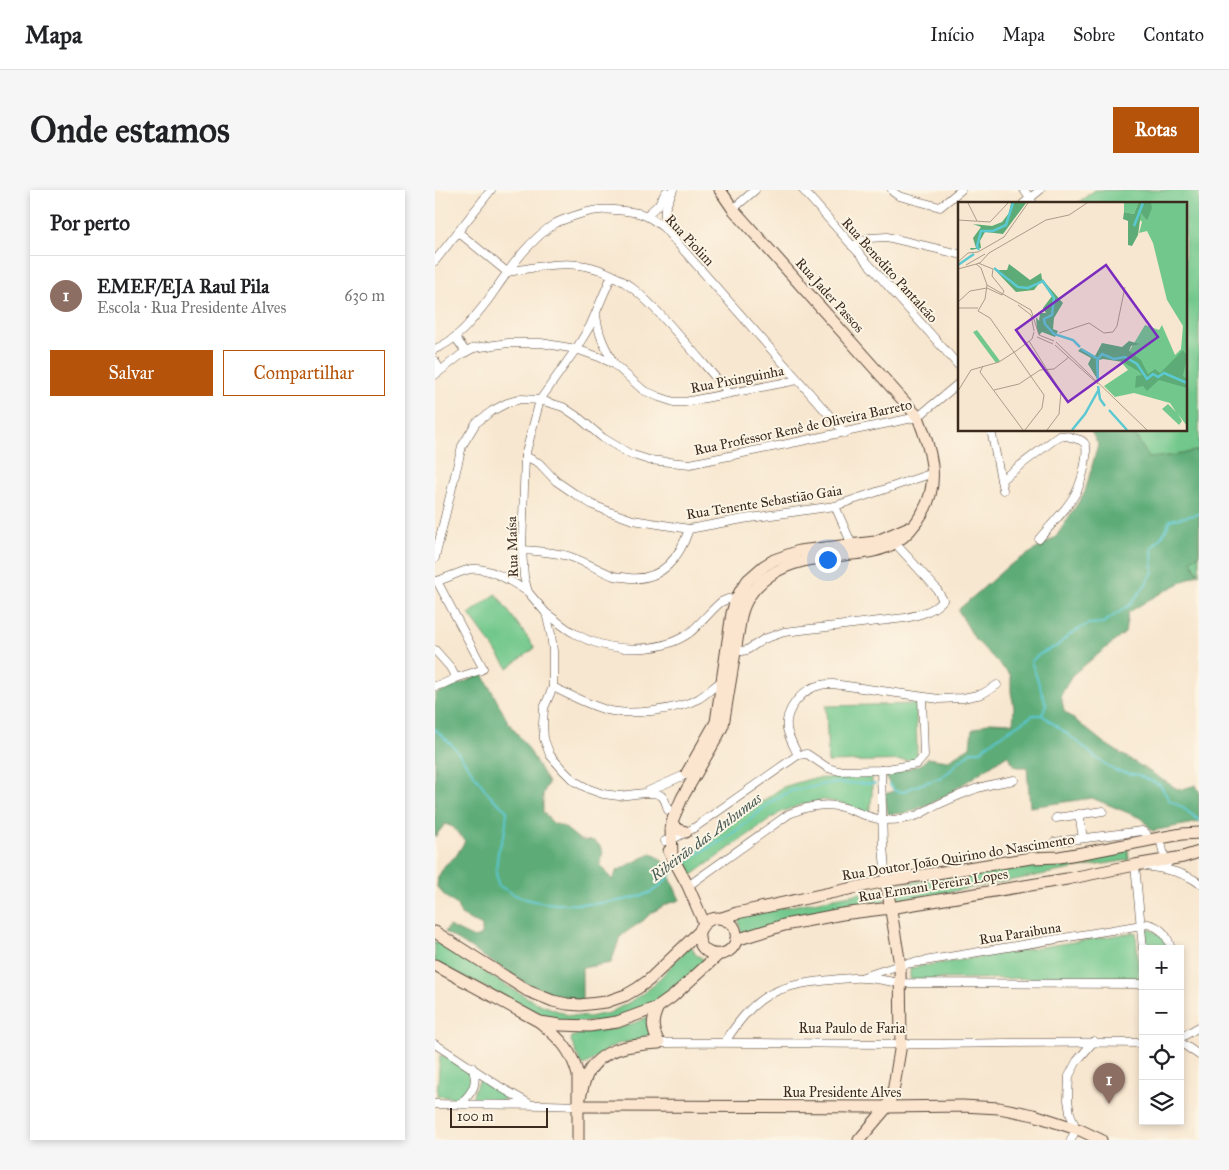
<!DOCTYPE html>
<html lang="pt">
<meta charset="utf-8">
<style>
:root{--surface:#fff;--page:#f6f6f6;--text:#202124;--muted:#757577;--line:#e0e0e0;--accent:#b45309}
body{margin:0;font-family:"IM FELL Great Primer",serif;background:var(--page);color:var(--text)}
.controls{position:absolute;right:15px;bottom:15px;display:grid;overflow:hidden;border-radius:0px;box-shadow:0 2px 8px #0003}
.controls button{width:45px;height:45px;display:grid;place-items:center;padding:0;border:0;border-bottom:1px solid var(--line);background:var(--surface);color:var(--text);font:25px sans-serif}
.scale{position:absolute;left:15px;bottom:12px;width:98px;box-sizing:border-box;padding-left:5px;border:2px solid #3b2a1e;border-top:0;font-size:14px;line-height:18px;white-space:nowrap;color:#3b2a1e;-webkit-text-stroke:4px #fcf5e5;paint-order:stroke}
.you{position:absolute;left:392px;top:369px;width:18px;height:18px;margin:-12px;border:4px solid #fff;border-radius:50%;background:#1a73e8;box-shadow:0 0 0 8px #1a73e833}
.badge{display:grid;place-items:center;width:32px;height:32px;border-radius:50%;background:var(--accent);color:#fff;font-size:16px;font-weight:700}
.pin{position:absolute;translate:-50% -41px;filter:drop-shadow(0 1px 2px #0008)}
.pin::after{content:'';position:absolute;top:26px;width:18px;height:15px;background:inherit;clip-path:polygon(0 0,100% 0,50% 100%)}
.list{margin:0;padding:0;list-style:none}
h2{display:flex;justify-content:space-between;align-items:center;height:65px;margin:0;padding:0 20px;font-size:21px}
h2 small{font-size:16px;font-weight:400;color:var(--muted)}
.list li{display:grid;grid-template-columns:32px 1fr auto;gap:15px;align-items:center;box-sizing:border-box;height:80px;padding:0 20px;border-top:1px solid var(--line)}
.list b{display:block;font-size:19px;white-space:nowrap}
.list p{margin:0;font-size:16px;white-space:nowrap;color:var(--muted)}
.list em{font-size:16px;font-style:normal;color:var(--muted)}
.actions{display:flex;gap:10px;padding:15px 20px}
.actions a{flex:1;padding:11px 0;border:1px solid var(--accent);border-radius:0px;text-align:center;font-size:18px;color:var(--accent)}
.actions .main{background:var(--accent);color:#fff}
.icon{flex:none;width:28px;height:28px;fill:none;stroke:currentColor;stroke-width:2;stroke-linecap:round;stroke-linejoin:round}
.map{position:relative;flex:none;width:764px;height:950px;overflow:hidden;border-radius:0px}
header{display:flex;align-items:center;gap:30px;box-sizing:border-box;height:70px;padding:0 25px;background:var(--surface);border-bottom:1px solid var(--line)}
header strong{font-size:24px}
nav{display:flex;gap:28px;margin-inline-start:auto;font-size:18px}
.intro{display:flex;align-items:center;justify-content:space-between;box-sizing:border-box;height:120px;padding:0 30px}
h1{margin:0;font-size:35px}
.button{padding:12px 22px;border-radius:0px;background:var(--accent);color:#fff;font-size:18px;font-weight:700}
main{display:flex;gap:30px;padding:0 30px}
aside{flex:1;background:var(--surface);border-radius:0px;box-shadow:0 2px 8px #0003}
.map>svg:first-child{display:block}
</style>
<header>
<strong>Mapa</strong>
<nav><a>Início</a><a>Mapa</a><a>Sobre</a><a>Contato</a></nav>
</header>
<div class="intro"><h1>Onde estamos</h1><a class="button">Rotas</a></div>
<main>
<aside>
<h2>Por perto<small></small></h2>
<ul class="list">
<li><span class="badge" style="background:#8d6e63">1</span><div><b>EMEF/EJA Raul Pila</b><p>Escola · Rua Presidente Alves</p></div><em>630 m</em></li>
</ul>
<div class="actions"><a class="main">Salvar</a><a>Compartilhar</a></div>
</aside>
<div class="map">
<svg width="764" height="950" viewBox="0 0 764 950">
<rect width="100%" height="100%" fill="#fcf5e5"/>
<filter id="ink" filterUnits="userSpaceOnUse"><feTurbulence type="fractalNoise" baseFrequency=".02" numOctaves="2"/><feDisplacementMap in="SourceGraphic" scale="10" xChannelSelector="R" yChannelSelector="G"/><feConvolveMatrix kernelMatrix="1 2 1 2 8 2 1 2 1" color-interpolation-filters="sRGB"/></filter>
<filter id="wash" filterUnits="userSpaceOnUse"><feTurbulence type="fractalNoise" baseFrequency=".0096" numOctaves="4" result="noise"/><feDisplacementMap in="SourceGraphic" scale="20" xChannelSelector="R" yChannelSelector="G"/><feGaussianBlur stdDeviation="1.12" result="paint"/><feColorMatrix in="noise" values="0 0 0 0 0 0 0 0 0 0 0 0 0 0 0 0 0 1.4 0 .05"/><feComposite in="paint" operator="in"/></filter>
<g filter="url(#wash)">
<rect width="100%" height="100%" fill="#f8e7d0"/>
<g fill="#72c88c" stroke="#567955">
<polygon points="660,0 764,0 764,384 763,384 735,330 714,268 697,240 750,240 750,14 641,14"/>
<polygon points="61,404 100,458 73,478 34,424"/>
<polygon points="481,514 482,570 393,572 391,516"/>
<polygon points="437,585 437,606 434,623 409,614 389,610 368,614 346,622 304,651 253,688 242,671 348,597 375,589"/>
<polygon points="693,659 694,670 637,679 462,712 461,695 591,674"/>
<polygon points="448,699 450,712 306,743 303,726"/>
<path d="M 710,738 C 721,741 730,747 733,759 L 712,759 Z"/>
<polygon points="701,742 704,788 475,789 475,778"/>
<polygon points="0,751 34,771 62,790 100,812 133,825 153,827 174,823 197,811 218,796 256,754 260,764 270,770 227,810 176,831 119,833 0,772"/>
<path d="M 212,827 L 215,830 L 218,847 C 209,854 196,850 186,853 C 172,857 162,870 148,875 L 145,872 L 136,850 L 137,847 C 148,840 164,841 177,839 C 189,837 201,833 212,827 Z"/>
<path d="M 5,865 C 29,872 50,885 25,908 L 2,906 Z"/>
<path d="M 47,888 L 70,903 L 70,908 L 67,912 L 41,912 L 38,908 C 38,901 42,892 47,888 Z"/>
</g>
<g fill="#5dac78" stroke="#4c6b4b">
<path d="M 655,240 L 697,240 L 714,268 L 742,265 L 764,260 L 764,366 L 756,370 L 763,384 C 739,396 715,408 693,423 L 690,443 L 637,485 L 626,505 L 629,521 L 669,553 L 744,600 L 761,595 L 764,602 L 764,632 L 717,641 L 708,629 L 657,608 L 595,617 L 592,577 L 581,577 L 572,565 L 510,606 L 492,615 L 472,623 L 453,624 L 450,604 L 459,601 L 454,594 L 451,584 L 485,575 L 493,568 L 512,571 L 535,557 L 537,540 L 555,532 L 578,533 L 579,517 L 576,502 L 576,486 L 540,449 L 523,420 L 572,377 L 621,347 L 650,302 L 663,254 Z"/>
<polygon points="48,484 73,532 92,556 113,593 108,604 108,622 118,633 129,637 145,650 158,651 164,655 168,662 165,674 177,690 182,681 217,663 227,670 245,710 232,714 216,723 209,730 194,740 185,747 176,773 147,778 147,811 103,801 10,742 14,736 39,748 47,745 47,736 26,725 22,715 11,707 2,697 3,687 10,675 21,666 30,651 18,637 10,634 0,647 0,504"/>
</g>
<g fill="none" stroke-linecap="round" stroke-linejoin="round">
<g stroke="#5bc8d2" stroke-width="2">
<polyline points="607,525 644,553 661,568 681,581 703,585 725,595 734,610 748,618 764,630"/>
<path d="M 0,539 L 18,556 L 55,606 L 72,621 L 70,641 L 63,662 L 61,681 L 63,695 C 72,701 80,706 91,709 C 120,718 188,715 216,702 C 224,698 232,688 239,682"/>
<polyline points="454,594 460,601 468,602 478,597 504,588 515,581 521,574 537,561 546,561 553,554 598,525 607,525 611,514 596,471 605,464 622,456 634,445 653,434 668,433 696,414 708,398 718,382 717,358 730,342 735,330 764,324"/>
<polyline points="247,676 265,662 286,651 305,638 337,611 356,601 397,593 440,594"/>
</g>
</g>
</g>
<g filter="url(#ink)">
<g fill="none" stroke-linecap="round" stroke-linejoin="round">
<g stroke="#574639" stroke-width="9">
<g id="street">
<polyline points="368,0 524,176"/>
<polyline points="457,0 458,2 464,6 505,17 526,0"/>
<polyline points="589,0 595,8 598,14"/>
<polyline points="588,14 605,0"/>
<polyline points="298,19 320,0"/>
<polyline points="212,25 223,15 231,2"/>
<polyline points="229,38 230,19 238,0"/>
<path d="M 23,42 L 72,82 C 98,78 125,71 151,76 C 194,84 222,121 249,151 C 264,168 279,186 294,203"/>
<polyline points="417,56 434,48 452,47 524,64"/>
<polyline points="0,71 56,0"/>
<polyline points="177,85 155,136 141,159 105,210 90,266 87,360 89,387 93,402 111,423 116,444 118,461 118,497 109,518 108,534 109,549 115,565 128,580 139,591 154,599 168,604 184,606 209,603 252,584 256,586"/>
<path d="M 161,125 C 164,147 169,155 179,174"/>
<polyline points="20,147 31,162"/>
<path d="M 0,159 C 23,150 38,129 53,110 C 72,83 92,51 121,33 C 127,30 133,28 139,26 C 153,21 166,18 180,20 C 204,22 211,23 229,38 L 410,243"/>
<polyline points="0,171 5,180"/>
<polyline points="0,185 27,164 39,158 73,153 106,153 141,159 164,167 179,174 208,200 224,207 239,212 250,212 363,190"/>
<polyline points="556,240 568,300"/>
<polyline points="90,266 104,273 121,291 140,304 158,315 175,322 198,330 254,339 308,329 400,316 498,283"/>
<path d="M 566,290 L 624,246 C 630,245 636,247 642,249 C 652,251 652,258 651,267 C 650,275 648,285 645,293 C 639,313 617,333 604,349"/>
<polyline points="400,316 418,357"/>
<path d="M 87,360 C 103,361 118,362 133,366 C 149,371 164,380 179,386 C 184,387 189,387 195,388 C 227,391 245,367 254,339"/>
<polyline points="0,368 27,256 41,233 57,221 72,213 86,209 105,210 128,217 143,227 168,248 195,264 214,270 255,274 483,227 524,193"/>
<path d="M 0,391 L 2,391 C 12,388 22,383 32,380 C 50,374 78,392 93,402"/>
<path d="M 111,423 C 120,429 129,438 139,443 C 171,462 221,465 253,444 C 265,435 275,421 286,412 L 293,409 L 305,411"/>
<polyline points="0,460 15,477 21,488"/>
<path d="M 296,460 L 307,461 L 312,460 L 329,449 L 349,442 L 470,428 C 484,425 499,421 508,410 L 501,398 L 460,353"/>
<polyline points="0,496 8,494 21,488 46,480 48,478 2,391"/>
<path d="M 118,497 C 135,505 153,515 172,520 C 196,526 241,520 263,509 C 272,504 279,496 288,490"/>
<path d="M 363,565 C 359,557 354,548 352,539 C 349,520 368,498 386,495 C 389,494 394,494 398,494 L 504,509 L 528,508 L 547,504 L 562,495"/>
<polyline points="446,580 448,656 451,691"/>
<path d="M 211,603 C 227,603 229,605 233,620"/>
<polyline points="644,624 648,648"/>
<polyline points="621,628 668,621"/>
<polyline points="725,648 730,670 733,673"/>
<polyline points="230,651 236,650 259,638 363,565 372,564 393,578 404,581 446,580 482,574 489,566 487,507"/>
<polyline points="619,652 707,641 711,643 714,650"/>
<polyline points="700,675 708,759"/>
<path d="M 711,676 C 730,679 749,682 764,693"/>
<path d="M 253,696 L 354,624 C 375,615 394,612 416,620 C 427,624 438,629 449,630 C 460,630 473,629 483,625 C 487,623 492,620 496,618 C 508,612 522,606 535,601 C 549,595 564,593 579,590"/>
<path d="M 428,787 L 465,775 L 713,734 C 726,737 733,746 736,759"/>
<polyline points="745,848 764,837"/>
<path d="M 290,852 C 301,835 313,818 330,807 C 352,793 380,792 404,789 C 412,789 420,787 427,788 C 440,788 452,791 465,793 L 708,794"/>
<polyline points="745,852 764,865"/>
<path d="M 224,853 C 304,852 385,854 466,854 C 546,854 627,851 708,853"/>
<polyline points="0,854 67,898 93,913"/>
<path d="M 0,914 C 48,915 95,914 143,916"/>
<path d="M 25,914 C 37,903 44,894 37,877"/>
<polyline points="636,950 641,939 635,923 633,910 634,886 642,871 659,851"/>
</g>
</g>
<g stroke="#574639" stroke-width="13">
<g id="secondary">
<polyline points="252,583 281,532 297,423 301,410 306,400 313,390 329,376 339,370 364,361 440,352 472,338"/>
<polyline points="237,634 244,640 251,642"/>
<polyline points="234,661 253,696 269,733"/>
<path d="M 237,666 L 236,639 L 238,629 L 247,608 L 281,549 L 288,535 L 306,426 C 310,409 320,396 334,386 C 356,370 383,368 409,365 C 427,363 446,362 461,352 C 473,345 481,334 488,322 C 506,291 495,257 483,227 L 298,19 L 285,0"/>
<polyline points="287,728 302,723 451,691 596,668 624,667 659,661 725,648 747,644 764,643"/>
<path d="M 0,742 L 93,801 L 118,811 L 132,814 L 145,815 L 171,812 L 191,805 L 203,798 L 214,790 L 264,742 C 269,730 281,724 292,731 C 297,733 300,738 301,743 C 305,770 261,773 264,742"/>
<polyline points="301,750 349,735 365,732 407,724 455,718 632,689 700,675 748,667 764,662"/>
<polyline points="0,775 105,832 125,835 154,836 182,832 223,817 237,807 283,765"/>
<path d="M 105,832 C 125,849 136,859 143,885 L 143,950"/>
<polyline points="143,916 452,917 527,916 564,918 599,925 645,940 666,950"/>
<path d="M 143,916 C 146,906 147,895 152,885 C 166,857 196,855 224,853 C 217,839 216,832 223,817"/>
<polyline points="424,950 452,917 458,902 466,854 465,775 451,691"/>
</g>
</g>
<use href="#street" stroke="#fff" stroke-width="8"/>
<use href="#secondary" stroke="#fbe5cf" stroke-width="11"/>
</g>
</g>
<g text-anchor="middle" stroke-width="4" stroke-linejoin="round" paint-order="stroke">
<g font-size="14" fill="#3b2a1e" stroke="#fcf5e5">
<text transform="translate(255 50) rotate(47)" y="5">Rua Piolim</text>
<text transform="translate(455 80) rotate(48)" y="5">Rua Benedito Pantaleão</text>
<text transform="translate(395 105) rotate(48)" y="5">Rua Jader Passos</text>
<text transform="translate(302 189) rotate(-11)" y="5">Rua Pixinguinha</text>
<text transform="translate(368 237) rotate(-12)" y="5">Rua Professor Renê de Oliveira Barreto</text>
<text transform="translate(329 312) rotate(-9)" y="5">Rua Tenente Sebastião Gaia</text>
<text transform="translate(77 357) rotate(-92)" y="5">Rua Maísa</text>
<text transform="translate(523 667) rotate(-9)" y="5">Rua Doutor João Quirino do Nascimento</text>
<text transform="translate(498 695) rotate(-9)" y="5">Rua Ermani Pereira Lopes</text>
<text transform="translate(585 743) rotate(-9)" y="5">Rua Paraibuna</text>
<text x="417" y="843">Rua Paulo de Faria</text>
<text x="407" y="907">Rua Presidente Alves</text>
</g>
<g font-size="15" font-style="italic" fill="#455954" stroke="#fcf5e5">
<text transform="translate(271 647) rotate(-37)" y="5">Ribeirão das Anhumas</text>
</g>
</g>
<g transform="translate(523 12)">
<rect width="229" height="229" fill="#f8e7d0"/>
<path d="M 166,1 L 180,1 L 176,12 L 166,10 ZM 193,1 L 227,1 L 229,4 L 229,224 L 220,212 L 224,219 L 221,223 L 204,207 L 210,202 L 218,210 L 212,201 L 176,191 L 157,195 L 146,184 L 170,168 L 164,161 L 187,123 L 201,128 L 204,123 L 217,153 L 223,147 L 225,124 L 209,98 L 195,41 L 189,29 L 181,31 L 184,20 L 180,16 L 183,10 L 189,19 ZM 19,128 L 42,159 L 38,161 L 15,130 Z" fill="#72c88c"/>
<path d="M 53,1 L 68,1 L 45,32 L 27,30 L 22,39 L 23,46 L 13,48 L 12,46 L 18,46 L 15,36 L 23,25 L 15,22 L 34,24 L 44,20 L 51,11 ZM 180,1 L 193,1 L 194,6 L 189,19 L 183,11 L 180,33 L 174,44 L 170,43 L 170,19 L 165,17 L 166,10 L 176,12 ZM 51,62 L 72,78 L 83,71 L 84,77 L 105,101 L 96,116 L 95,127 L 100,129 L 97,135 L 84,130 L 81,133 L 79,128 L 78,115 L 81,119 L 82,111 L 88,111 L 85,106 L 94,94 L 83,79 L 76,88 L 58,90 L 37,68 L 49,68 ZM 171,139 L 182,142 L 173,144 L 171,149 L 183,158 L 190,172 L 197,167 L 202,171 L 225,148 L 229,154 L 225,174 L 229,177 L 229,186 L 201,178 L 189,189 L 185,184 L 177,186 L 178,174 L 184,173 L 180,169 L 165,160 L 145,157 L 141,158 L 141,180 L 130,162 L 133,156 L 120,149 L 123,146 L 137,154 L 144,141 L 164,145 Z" fill="#5dac78"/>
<path fill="none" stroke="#5bc8d2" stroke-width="2.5" d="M 176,24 L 185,1M 21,48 L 19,44 L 23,29 L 35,29 L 48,23 L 55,1M 0,63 L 16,52M 36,66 L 60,85 L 70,86 L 85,79 L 96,96 L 94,113 L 86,117 L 87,122 L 96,132 L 115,138 L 122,145M 123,147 L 140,157 L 144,152 L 156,157 L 167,155 L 179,162 L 189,177 L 195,172 L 200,175 L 206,171 L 229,181M 139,158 L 140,179M 140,184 L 142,197 L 147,204M 151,208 L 169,228M 114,228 L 127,212 L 141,187"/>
<path fill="none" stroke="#ac9b89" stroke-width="1" d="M 10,1 L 19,19M 0,18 L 32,20 L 50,1M 0,60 L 10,51 L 20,50 L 46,35 L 70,1M 20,61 L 35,67 L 34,74 L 46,89 L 44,93 L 29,86M 18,62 L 23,66 L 29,83 L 27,97 L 20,109 L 32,116 L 86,193 L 84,206 L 67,228M 8,63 L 27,52M 0,67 L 22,61 L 31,51 L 88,18 L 111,13 L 129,1M 29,83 L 73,108 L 81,133 L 96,139M 0,100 L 12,89 L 29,86M 60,103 L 73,113 L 76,129M 0,106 L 20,106M 101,131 L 131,121 L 146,131 L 155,130 L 159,124 L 167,85M 79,135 L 95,142M 71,139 L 103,190 L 101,212 L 89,228M 98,140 L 189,228M 97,143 L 140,182M 58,149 L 74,137 L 76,130M 25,164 L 22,170 L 65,228M 36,188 L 61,182 L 82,168 L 96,167 L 111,155M 0,189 L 13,168 L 41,160 L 58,149"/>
<path fill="#7b2cbf" fill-opacity="0.15" stroke="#7b2cbf" stroke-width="2.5" d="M 148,63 L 200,135 L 110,200 L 58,128 Z"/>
<rect width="229" height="229" fill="none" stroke="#3b2a1e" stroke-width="2.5"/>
</g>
</svg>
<div class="controls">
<button>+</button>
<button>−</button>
<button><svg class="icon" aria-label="locate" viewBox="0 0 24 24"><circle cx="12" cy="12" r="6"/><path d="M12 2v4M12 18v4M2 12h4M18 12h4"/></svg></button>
<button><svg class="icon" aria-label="layers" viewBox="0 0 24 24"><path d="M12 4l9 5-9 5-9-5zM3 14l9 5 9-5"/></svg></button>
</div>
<div class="scale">100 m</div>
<div class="you"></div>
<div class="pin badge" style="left:674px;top:914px;background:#8d6e63">1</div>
</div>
</main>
